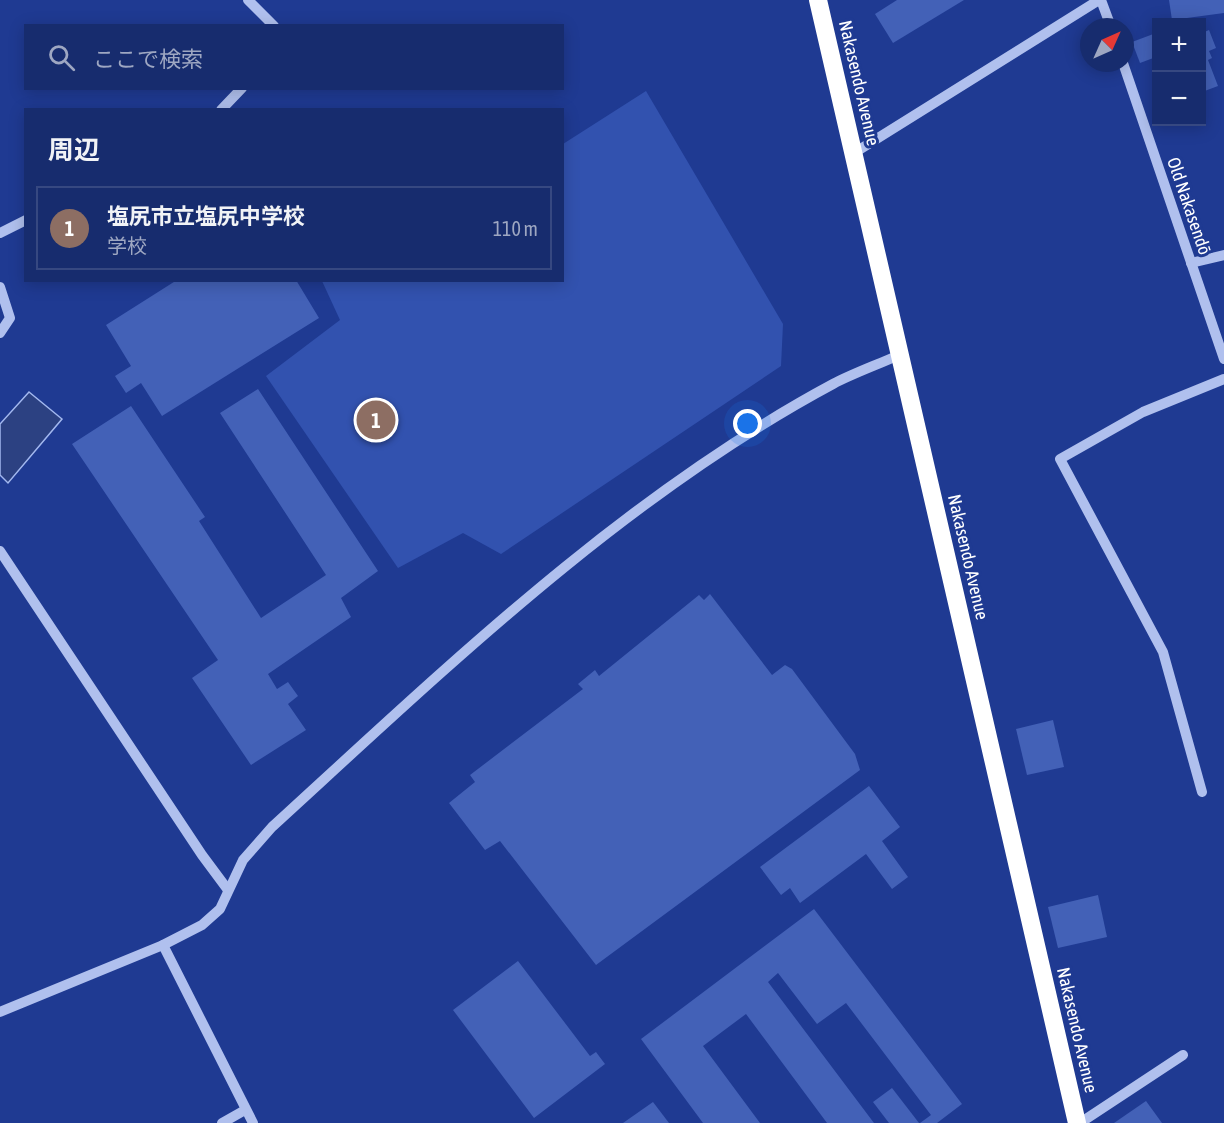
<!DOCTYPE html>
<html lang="ja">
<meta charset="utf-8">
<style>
:root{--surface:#172c6e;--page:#243876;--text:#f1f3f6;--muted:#9ea7c2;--line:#364881;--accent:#e69b98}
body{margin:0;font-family:"Asap Condensed","Noto Sans JP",sans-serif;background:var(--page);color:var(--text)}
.controls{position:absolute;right:18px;top:18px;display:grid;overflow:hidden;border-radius:0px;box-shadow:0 3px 15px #0003}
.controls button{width:54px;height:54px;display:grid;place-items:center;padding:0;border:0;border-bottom:2px solid var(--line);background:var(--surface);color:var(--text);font:30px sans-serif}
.compass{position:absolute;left:1080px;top:18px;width:54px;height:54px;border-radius:50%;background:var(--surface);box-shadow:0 3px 15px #0003;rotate:45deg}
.you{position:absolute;left:748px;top:424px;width:21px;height:21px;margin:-15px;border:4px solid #fff;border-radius:50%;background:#1a73e8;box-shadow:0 0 0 9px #1a73e833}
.badge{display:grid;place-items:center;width:39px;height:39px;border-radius:50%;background:var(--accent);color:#fff;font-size:20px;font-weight:700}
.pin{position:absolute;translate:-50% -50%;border:3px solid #fff;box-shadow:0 2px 6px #0006}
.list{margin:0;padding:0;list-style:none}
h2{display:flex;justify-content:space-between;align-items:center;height:78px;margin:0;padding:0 24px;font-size:26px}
h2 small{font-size:20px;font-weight:400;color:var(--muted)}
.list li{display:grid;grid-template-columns:39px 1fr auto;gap:18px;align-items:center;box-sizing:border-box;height:84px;margin:0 12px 12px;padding:0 12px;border:2px solid var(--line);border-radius:0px}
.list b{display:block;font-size:22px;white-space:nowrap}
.list p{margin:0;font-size:20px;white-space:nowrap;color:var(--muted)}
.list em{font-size:20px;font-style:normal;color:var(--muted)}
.icon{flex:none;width:33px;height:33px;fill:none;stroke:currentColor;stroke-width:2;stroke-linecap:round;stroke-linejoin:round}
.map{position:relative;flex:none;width:1224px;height:1123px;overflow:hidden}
.search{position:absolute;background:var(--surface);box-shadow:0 3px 15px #0003;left:24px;top:24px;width:540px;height:66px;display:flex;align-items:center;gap:15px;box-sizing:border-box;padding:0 21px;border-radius:0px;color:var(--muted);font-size:22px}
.panel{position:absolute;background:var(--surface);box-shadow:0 3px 15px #0003;left:24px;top:108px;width:540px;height:174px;border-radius:0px}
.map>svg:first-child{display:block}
</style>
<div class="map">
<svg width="1224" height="1123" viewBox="0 0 1224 1123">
<rect width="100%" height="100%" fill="#1f3a92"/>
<polygon fill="#3252af" points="646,91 783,324 781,366 501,554 463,533 398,568 266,376 340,320 322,281 562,280 563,144"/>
<polygon fill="#2c4182" stroke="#a3b8ef" stroke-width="1.5" points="29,392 62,419 8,483 0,475 0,424"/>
<g fill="#4361b7">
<polygon points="897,0 964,0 893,43 875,14"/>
<polygon points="1169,0 1224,0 1224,13 1172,20"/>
<polygon points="1209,30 1216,48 1209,51 1212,58 1208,60 1218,86 1202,92 1202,33"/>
<polygon points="1156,33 1156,57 1140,63 1132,42"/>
<polygon points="177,280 296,280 319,318 162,416 141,383 126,393 115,376 131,366 106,325"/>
<polygon points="258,389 378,571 341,598 351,617 268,674 277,689 288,682 298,696 288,704 306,730 251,765 192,678 218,660 72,444 131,406 205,517 199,521 261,618 326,575 220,413"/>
<polygon points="710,594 772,675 785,665 792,669 855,754 860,770 596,965 500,841 485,850 449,803 475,782 470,775 583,689 578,684 595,670 599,676 699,595 704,600"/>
<polygon points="1053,720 1064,767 1027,775 1016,729"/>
<polygon points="869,786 900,827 882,841 908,877 892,889 866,854 800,903 790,888 781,895 760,867"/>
<polygon points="1098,895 1107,937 1058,948 1048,907"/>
<polygon points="814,909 962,1104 937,1123 920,1123 931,1115 846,1003 817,1024 778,973 768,982 874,1123 827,1123 746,1014 703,1046 760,1123 703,1123 641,1039"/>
<polygon points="518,961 590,1056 596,1052 605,1064 534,1118 453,1010"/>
<polygon points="892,1088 919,1123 889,1123 873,1102"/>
<polygon points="1146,1101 1162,1123 1114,1123"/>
<polygon points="653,1102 669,1123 623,1123"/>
</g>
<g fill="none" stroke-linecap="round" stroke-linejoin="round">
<g stroke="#b0c0ee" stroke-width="10">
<polyline points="248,0 274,26"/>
<polyline points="1101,0 1111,27"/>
<polyline points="1123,63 1224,359"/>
<polyline points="221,110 242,88"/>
<polyline points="854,153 1099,0"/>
<polyline points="0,233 26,220"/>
<polyline points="1191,263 1224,255"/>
<polyline points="0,287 10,318 0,333"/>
<polyline points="0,551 202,855 228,890"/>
<polyline points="1202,792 1163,652 1060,459 1143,412 1224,379"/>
<polyline points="163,945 253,1123"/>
<path d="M 0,1012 L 163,945 L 202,925 L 220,909 L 243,860 L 272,827 C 446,668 624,496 833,384 C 854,373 877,365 899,355"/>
<polyline points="222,1123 245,1110"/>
<polyline points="1080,1123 1183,1055"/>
</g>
<polyline stroke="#fff" stroke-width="18" points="818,0 1077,1123"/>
</g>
<g text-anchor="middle" stroke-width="6" stroke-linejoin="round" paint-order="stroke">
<g font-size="18" fill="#fff" stroke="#1f3a92">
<text transform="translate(859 83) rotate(77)" y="6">Nakasendo Avenue</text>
<text transform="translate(1189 206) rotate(71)" y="6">Old Nakasendō</text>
<text transform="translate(968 557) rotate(77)" y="6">Nakasendo Avenue</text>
<text transform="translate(1077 1030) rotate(77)" y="6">Nakasendo Avenue</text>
</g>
</g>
</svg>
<div class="controls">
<button>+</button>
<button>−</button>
</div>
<svg class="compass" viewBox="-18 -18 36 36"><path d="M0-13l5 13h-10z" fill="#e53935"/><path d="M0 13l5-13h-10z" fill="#9ea7c2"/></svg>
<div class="you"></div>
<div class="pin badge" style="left:376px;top:420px;background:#8d6e63">1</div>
<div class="search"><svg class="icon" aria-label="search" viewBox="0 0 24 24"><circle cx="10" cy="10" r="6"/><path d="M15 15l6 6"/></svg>ここで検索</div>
<section class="panel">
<h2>周辺<small></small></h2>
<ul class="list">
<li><span class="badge" style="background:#8d6e63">1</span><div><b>塩尻市立塩尻中学校</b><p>学校</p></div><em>110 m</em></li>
</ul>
</section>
</div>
